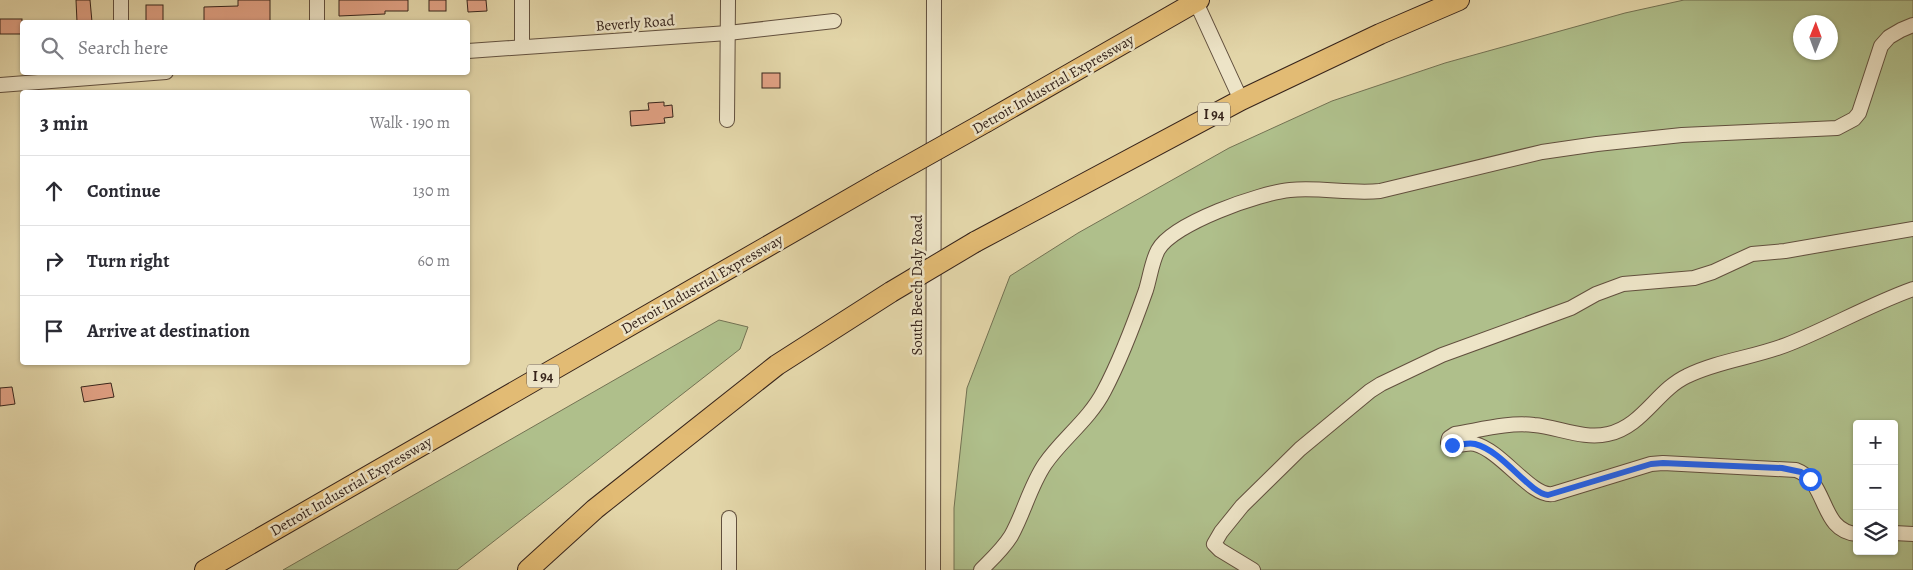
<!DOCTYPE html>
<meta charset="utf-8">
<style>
:root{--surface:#fff;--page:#f7f7f7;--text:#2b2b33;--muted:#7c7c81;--line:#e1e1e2}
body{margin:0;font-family:Alegreya,serif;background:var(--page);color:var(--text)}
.controls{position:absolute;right:15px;bottom:15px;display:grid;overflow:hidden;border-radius:5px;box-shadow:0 1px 4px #0004}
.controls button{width:45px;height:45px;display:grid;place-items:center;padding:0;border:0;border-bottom:1px solid var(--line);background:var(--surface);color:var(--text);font:25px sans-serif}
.compass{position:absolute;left:1793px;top:15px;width:45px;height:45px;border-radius:50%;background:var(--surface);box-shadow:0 1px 4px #0004;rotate:1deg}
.stop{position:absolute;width:15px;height:15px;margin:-11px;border:4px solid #2563eb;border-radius:50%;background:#fff}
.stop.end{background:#2563eb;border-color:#fff;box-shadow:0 1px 5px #0008}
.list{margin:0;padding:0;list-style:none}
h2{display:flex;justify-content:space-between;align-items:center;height:65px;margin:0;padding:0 20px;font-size:21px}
h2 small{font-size:16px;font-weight:400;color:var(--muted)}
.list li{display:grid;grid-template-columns:32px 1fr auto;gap:15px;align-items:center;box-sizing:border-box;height:70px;padding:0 20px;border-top:1px solid var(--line)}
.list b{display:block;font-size:19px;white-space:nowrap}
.list em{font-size:16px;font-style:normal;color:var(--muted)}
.icon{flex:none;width:28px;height:28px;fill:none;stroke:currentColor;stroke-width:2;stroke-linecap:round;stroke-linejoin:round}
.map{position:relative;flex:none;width:1913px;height:570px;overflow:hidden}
.search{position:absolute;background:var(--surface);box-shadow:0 1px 4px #0004;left:20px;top:20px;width:450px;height:55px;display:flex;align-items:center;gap:12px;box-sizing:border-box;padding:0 18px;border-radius:5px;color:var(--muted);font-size:19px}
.panel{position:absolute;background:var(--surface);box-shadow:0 1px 4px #0004;left:20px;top:90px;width:450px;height:275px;border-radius:5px}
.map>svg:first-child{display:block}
</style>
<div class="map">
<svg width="1913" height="570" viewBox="0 0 1913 570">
<rect width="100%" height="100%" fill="#e3d6a9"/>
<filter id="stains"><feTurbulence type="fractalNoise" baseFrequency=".004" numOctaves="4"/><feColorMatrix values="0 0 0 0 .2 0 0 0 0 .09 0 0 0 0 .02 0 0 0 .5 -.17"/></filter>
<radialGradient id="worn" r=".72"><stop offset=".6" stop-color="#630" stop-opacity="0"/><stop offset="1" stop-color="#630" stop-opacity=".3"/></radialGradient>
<g fill="#afbf8b" stroke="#737253" fill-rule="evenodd">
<path d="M 1684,0 L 1913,0 L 1913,570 L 954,570 L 954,508 L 967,388 L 1010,276 L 1078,233 L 1229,148 L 1332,101 L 1445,63 L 1625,13 ZM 1800,22 L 1830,22 L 1830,52 L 1800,52 ZM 1857,424 L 1894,424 L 1894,551 L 1857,551 Z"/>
<polygon points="719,320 748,327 740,349 457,570 283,570"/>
</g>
<g fill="#e1a184" stroke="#37241b">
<polygon points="76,0 90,0 92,22 77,22"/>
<polygon points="238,0 270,0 270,22 204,22 204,7 238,6"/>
<polygon points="339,0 408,0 408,11 385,11 385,14 339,16"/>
<rect x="429" y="0" width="17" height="11"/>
<polygon points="467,0 486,0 487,11 468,12"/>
<rect x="146" y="5" width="17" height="17"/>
<rect x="0" y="19" width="22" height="15"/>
<rect x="762" y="73" width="18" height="15"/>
<polygon points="664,102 664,106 672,105 673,117 664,118 665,123 631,126 630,111 649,110 648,103"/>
<polygon points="111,383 114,397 84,402 81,387"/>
<polygon points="12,387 15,404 0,406 0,388"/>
</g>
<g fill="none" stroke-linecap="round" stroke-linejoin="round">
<g stroke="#62503e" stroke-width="16">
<g id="minor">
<polyline points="121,0 121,22"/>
<polyline points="522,0 522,47"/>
<polyline points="1196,2 1241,100"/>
<polyline points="317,22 317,0"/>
<polyline points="468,51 728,33 834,21"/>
<polyline points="0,85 166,72"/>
<polyline points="727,120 728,0"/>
<polyline points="1894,533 1913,534"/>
<path d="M 1857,534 C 1819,531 1829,482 1796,470 L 1663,463 L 1651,464 L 1553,494 C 1532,498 1502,451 1475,444 C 1468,442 1460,446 1452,445 L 1448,442 L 1449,438 L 1455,434 C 1480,430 1508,422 1534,425 C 1558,427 1584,440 1608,434 C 1642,427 1657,390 1687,376 C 1719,360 1758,357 1791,343 C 1833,326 1871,304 1913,289"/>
<polyline points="729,570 729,518"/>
<polyline points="933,570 934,0"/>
<path d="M 981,570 C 992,559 1003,549 1011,536 C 1024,513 1030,486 1045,464 C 1062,439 1089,420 1104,391 C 1121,359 1134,324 1146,290 C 1150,277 1152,261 1158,250 C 1173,223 1260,193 1290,190 C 1320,187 1350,194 1380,191 L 1542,152 L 1597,144 L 1682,135 L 1837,128 L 1854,119 L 1859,113 L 1881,46 L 1889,37 L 1901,30 L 1913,25"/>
<polyline points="1253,570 1220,550 1214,544 1221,532 1242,506 1300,449 1370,391 1381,384 1442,355 1571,308 1596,294 1623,284 1694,278 1713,272 1752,254 1785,251 1913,229"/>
</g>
</g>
<g stroke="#37241b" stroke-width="22">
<g id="highway">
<polyline points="986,122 1199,0"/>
<polyline points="975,242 1241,100 1380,34 1459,0"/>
<polyline points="205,570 881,181"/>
<polyline points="528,570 595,509 777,365 891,292"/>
</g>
</g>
<use href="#minor" stroke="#ede4c7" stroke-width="14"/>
<use href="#highway" stroke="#e2bb74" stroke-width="20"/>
<g stroke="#37241b" stroke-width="22" stroke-linecap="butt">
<g id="highway-bridge">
<polyline points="881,181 986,122"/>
<polyline points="891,292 975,242"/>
</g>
</g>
<use href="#highway-bridge" stroke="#e2bb74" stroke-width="20"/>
</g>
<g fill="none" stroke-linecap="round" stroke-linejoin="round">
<path stroke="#2563eb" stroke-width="6" d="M 1452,445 C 1460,446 1467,442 1475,444 C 1503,451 1529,493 1548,495 L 1651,464 L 1663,463 L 1782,468 L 1801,472 L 1810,479"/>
</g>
<g text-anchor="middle" stroke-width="5" stroke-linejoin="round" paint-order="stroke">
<g fill="#ede4c7" stroke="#6e5e4f" stroke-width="1">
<rect x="1198" y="102.5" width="32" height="23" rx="4"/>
<rect x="527" y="364.5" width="32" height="23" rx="4"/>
</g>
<g font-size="14" font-weight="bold" fill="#37241b">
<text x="1214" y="119">I 94</text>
<text x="543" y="381">I 94</text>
</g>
<g font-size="15" fill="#37241b" stroke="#ede4c7">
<text transform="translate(635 23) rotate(-4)" y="5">Beverly Road</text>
<text transform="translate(1053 84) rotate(-30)" y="5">Detroit Industrial Expressway</text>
<text transform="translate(702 284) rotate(-30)" y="5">Detroit Industrial Expressway</text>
<text transform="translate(917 285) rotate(-90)" y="5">South Beech Daly Road</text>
<text transform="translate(351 486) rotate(-30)" y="5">Detroit Industrial Expressway</text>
</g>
</g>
<rect width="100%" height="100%" filter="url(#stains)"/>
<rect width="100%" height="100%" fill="url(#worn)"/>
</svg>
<div class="controls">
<button>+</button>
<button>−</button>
<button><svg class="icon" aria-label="layers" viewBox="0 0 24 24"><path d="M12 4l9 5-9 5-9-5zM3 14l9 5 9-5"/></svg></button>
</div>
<svg class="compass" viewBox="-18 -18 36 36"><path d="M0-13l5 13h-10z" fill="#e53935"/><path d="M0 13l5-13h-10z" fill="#7c7c81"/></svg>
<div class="stop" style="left:1810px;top:479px"></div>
<div class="stop end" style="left:1452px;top:445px"></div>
<div class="search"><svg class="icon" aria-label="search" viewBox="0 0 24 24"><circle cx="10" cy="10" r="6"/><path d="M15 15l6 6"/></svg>Search here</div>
<section class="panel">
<h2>3 min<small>Walk · 190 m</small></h2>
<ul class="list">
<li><svg class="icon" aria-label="ahead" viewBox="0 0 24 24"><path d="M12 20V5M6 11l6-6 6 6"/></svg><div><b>Continue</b></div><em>130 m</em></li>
<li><svg class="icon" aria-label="right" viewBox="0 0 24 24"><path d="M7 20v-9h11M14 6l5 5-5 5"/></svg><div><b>Turn right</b></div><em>60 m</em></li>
<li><svg class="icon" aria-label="arrive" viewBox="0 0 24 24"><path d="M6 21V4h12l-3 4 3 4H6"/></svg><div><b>Arrive at destination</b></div></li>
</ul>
</section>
</div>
